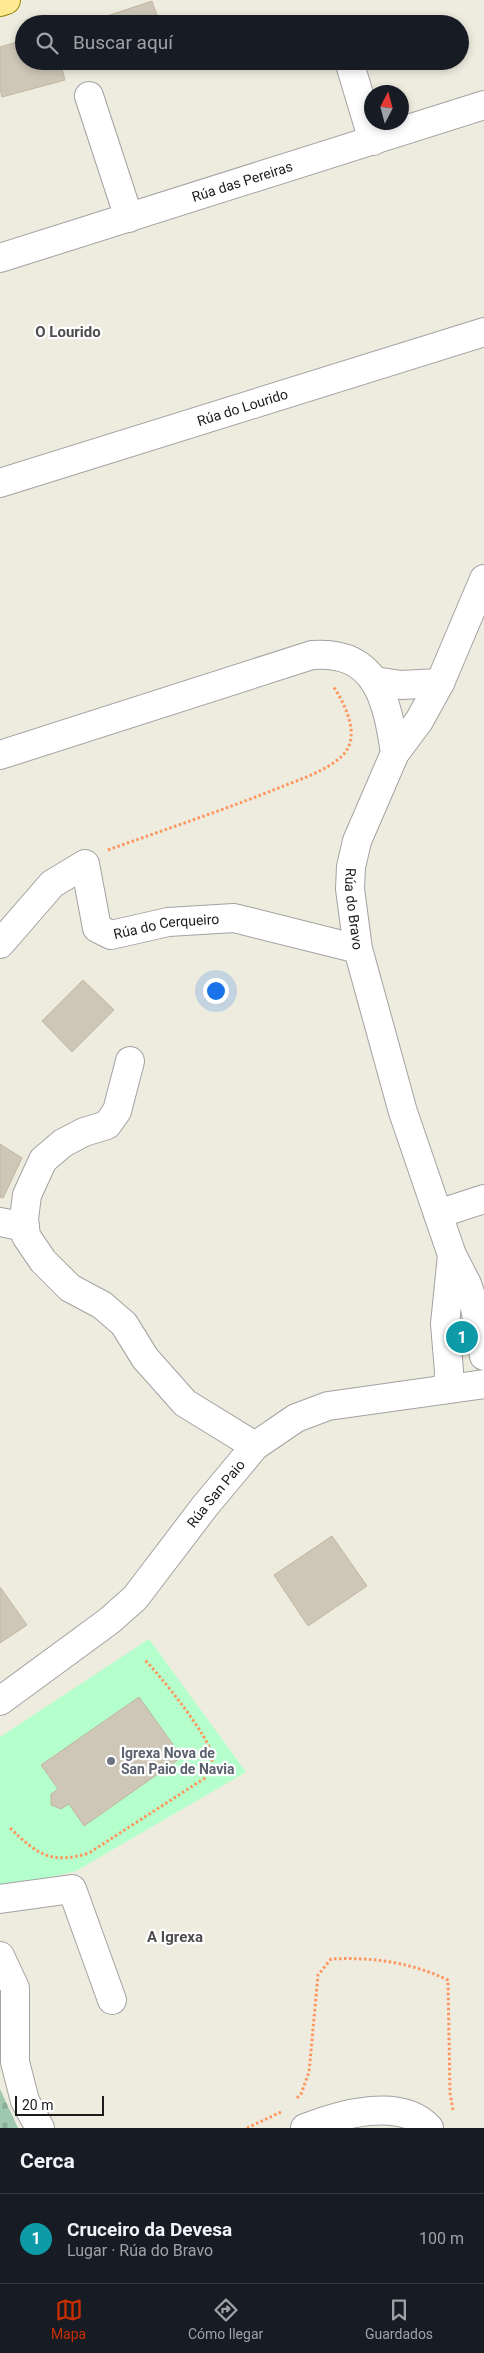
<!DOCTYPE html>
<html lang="es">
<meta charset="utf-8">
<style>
:root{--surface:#171b24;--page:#242831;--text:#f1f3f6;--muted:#9ea1a6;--line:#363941;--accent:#c62f00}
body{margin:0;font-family:Roboto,sans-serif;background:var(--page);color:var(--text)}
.compass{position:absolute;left:364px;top:85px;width:45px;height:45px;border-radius:50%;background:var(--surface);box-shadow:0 2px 8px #0003;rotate:6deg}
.scale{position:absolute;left:15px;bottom:12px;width:89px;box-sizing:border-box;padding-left:5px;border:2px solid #1b1b1b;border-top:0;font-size:14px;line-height:18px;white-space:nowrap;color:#1b1b1b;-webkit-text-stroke:4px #fff;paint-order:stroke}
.you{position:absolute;left:215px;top:990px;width:18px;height:18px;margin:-12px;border:4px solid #fff;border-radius:50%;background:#1a73e8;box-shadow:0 0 0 8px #1a73e833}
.badge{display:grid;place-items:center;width:32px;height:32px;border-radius:50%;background:var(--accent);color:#fff;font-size:16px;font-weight:700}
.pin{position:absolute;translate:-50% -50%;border:2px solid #fff;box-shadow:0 1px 5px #0006}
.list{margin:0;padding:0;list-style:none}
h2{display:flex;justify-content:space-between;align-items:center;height:65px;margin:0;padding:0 20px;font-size:21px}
h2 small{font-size:16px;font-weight:400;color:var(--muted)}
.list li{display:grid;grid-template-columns:32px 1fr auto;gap:15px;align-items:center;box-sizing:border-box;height:90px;padding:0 20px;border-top:1px solid var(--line)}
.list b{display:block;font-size:19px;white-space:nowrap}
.list p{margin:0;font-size:16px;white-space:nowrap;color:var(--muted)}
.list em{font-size:16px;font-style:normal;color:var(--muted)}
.icon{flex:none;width:28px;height:28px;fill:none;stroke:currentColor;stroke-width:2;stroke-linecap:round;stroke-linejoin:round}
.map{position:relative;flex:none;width:484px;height:2128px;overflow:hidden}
.search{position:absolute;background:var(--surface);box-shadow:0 2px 8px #0003;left:15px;right:15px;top:15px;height:55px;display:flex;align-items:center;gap:12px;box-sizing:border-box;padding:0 18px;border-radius:28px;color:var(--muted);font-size:19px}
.sheet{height:155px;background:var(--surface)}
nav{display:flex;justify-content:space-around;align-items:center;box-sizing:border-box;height:70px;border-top:1px solid var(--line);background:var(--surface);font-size:14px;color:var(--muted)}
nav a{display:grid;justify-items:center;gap:2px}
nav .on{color:var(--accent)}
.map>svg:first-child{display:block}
</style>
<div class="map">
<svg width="484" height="2128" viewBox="0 0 484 2128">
<defs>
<pattern id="cemetery-stones" width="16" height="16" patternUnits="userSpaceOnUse" patternTransform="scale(1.25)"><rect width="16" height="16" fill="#9ec9ae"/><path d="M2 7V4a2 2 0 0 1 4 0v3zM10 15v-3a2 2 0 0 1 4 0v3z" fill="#88ac95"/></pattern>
</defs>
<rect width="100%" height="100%" fill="#eeecdf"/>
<polygon fill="url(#cemetery-stones)" points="0,2089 18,2128 0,2128"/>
<polygon fill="#b5ffcc" points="149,1639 246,1772 76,1871 0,1890 0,1737"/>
<g fill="#cec7b8" stroke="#c1b6a0">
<polygon points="152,1 160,24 93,24 92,21"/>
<polygon points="24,40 24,61 60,61 65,80 2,97 0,89 0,47"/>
<polygon points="107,61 125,61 109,67"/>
<polygon points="83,980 114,1010 72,1052 42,1021"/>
<polygon points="0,1144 22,1158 3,1198 0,1197"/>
<polygon points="332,1536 367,1586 308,1626 274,1575"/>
<polygon points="0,1587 27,1625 0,1643"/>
<polygon points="139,1697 182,1757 84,1826 69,1804 61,1809 51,1805 51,1794 58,1789 41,1765"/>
</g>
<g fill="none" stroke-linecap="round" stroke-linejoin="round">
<g stroke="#a2a2a2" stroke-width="30">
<g id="minor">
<polyline points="349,61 373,141"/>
<polyline points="89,96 129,218"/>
<path id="s1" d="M 0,258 L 484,105"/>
<path id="s2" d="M 0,483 L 484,332"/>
<path id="s3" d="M 484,579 L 440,683 L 419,721 L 395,753 L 357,841 L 351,867 L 350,889 L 358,949 L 403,1112 L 452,1255 L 467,1284 L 475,1308 L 484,1356"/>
<polyline points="375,681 401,685 440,683"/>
<path d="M 0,755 L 312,655 C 377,650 387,700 395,753"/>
<path id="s4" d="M 0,944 L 52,884 L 85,864 L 97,928 L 111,935 L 168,922 L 234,918 L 358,949"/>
<polyline points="130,1061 117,1111 107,1125 84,1132 63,1143 43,1160 27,1195 24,1219 26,1236 43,1261 70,1288 102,1305 124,1324 145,1358 185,1403 255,1446"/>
<polyline points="438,1214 484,1199"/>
<polyline points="0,1222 25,1227"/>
<polyline points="448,1388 449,1371 445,1324 452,1255"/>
<path id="s5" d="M 0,1701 L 109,1621 L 135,1598 L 205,1506 L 255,1446 L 296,1418 L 328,1406 L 484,1384"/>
<polyline points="0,1899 72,1889 112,2000"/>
<polyline points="0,1956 15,1988 15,2062 25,2101 40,2128"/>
<path d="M 305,2128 C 338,2115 401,2096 429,2128"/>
</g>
</g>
<g stroke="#928400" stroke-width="30">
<polyline id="primary" points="0,2 6,0"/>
</g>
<g stroke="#ff955f" stroke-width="3" stroke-dasharray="2.5 2.5" stroke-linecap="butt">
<path d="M 108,850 C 166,829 224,810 281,787 C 301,779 326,771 342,756 C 362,737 345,704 333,686"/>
<path d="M 10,1828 C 37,1854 51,1865 89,1853 L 205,1778 C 208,1771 213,1764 212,1756 C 210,1737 159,1674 144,1659"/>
<path d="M 297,2098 L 301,2094 L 309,2072 L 318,1975 L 331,1959 C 372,1957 410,1962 448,1980 L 450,2093 L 453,2110"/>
<polyline points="247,2128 281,2112"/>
</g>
<use href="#minor" stroke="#fff" stroke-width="28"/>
<use href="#primary" stroke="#ffea93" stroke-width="28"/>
</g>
<circle fill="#6b7280" stroke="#fff" stroke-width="2" cx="111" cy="1761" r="5"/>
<g text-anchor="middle" stroke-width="4.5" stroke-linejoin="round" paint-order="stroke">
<g font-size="14" fill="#1b1b1b" stroke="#fff">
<text dy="5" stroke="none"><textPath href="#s1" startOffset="254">Rúa das Pereiras</textPath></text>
<text dy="5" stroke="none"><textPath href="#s2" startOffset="254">Rúa do Lourido</textPath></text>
<text dy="5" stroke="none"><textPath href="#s3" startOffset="361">Rúa do Bravo</textPath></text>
<text dy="5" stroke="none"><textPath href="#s4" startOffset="255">Rúa do Cerqueiro</textPath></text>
<text dy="5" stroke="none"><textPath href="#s5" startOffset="302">Rúa San Paio</textPath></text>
</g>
<g font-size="14" font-weight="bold" fill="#5b616d" stroke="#fff" text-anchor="start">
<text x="121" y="1758">Igrexa Nova de<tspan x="121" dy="16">San Paio de Navia</tspan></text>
</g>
<g font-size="15" font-weight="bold" fill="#4e4e4e" stroke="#fff">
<text x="68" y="337">O Lourido</text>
<text x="175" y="1942">A Igrexa</text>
</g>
</g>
</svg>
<svg class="compass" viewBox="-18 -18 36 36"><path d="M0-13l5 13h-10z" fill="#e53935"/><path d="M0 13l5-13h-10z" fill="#9ea1a6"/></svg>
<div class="scale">20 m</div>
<div class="you"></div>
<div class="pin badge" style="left:462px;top:1337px;background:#0f9aa8">1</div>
<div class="search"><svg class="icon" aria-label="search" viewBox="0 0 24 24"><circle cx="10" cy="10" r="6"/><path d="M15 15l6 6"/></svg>Buscar aquí</div>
</div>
<section class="sheet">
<h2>Cerca<small></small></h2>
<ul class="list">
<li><span class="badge" style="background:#0f9aa8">1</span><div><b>Cruceiro da Devesa</b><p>Lugar · Rúa do Bravo</p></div><em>100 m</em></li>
</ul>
</section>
<nav>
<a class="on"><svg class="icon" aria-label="map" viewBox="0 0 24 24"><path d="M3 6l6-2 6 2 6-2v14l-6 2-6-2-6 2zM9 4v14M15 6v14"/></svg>Mapa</a>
<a><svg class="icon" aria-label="directions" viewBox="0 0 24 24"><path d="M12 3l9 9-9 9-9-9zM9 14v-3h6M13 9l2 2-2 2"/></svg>Cómo llegar</a>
<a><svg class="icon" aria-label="saved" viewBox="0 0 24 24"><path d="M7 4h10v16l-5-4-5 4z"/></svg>Guardados</a>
</nav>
